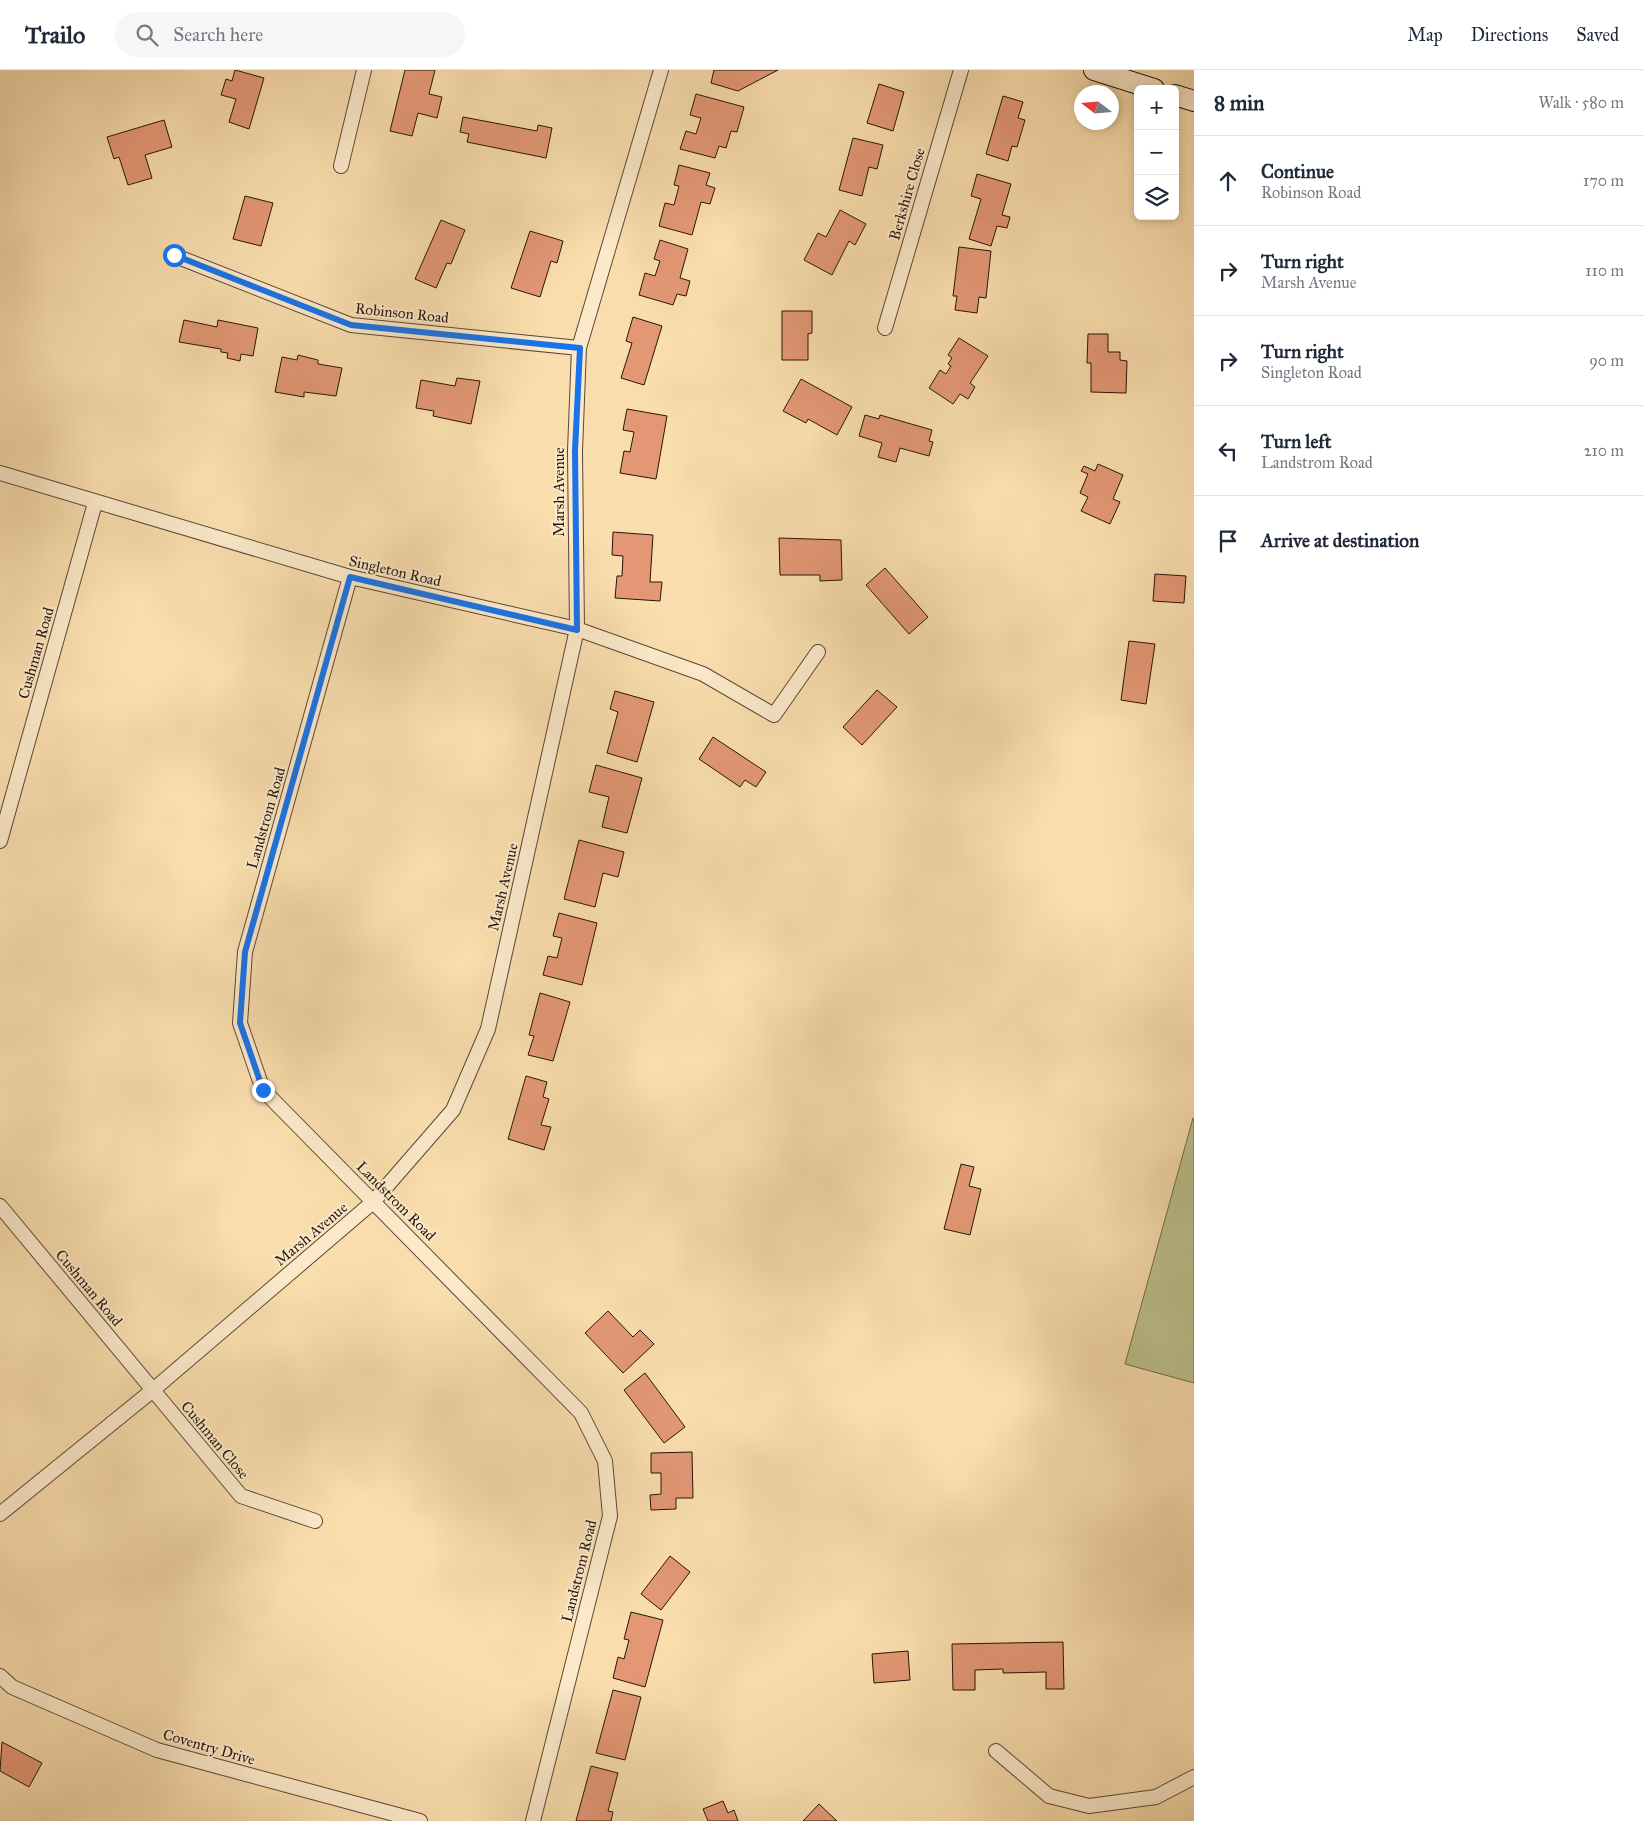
<!DOCTYPE html>
<meta charset="utf-8">
<style>
:root{--surface:#fff;--page:#f6f6f7;--text:#1f2937;--muted:#747a83;--line:#e0e1e3}
body{margin:0;font-family:"IM FELL Great Primer",serif;background:var(--page);color:var(--text)}
.controls{position:absolute;right:15px;top:15px;display:grid;overflow:hidden;border-radius:8px;box-shadow:0 2px 8px #0003}
.controls button{width:45px;height:45px;display:grid;place-items:center;padding:0;border:0;border-bottom:1px solid var(--line);background:var(--surface);color:var(--text);font:25px sans-serif}
.compass{position:absolute;left:1074px;top:15px;width:45px;height:45px;border-radius:50%;background:var(--surface);box-shadow:0 2px 8px #0003;rotate:286deg}
.stop{position:absolute;width:15px;height:15px;margin:-11px;border:4px solid #1a73e8;border-radius:50%;background:#fff}
.stop.end{background:#1a73e8;border-color:#fff;box-shadow:0 1px 5px #0008}
.list{margin:0;padding:0;list-style:none}
h2{display:flex;justify-content:space-between;align-items:center;height:65px;margin:0;padding:0 20px;font-size:21px}
h2 small{font-size:16px;font-weight:400;color:var(--muted)}
.list li{display:grid;grid-template-columns:32px 1fr auto;gap:15px;align-items:center;box-sizing:border-box;height:90px;padding:0 20px;border-top:1px solid var(--line)}
.list b{display:block;font-size:19px;white-space:nowrap}
.list p{margin:0;font-size:16px;white-space:nowrap;color:var(--muted)}
.list em{font-size:16px;font-style:normal;color:var(--muted)}
.icon{flex:none;width:28px;height:28px;fill:none;stroke:currentColor;stroke-width:2;stroke-linecap:round;stroke-linejoin:round}
.map{position:relative;flex:none;width:1194px;height:1751px;overflow:hidden}
header{display:flex;align-items:center;gap:30px;box-sizing:border-box;height:70px;padding:0 25px;background:var(--surface);border-bottom:1px solid var(--line)}
header strong{font-size:24px}
nav{display:flex;gap:28px;margin-inline-start:auto;font-size:18px}
.search{width:350px;height:45px;background:var(--page);display:flex;align-items:center;gap:12px;box-sizing:border-box;padding:0 18px;border-radius:28px;color:var(--muted);font-size:19px}
main{display:flex}
aside{flex:1;background:var(--surface)}
.map>svg:first-child{display:block}
</style>
<header>
<strong>Trailo</strong>
<div class="search"><svg class="icon" aria-label="search" viewBox="0 0 24 24"><circle cx="10" cy="10" r="6"/><path d="M15 15l6 6"/></svg>Search here</div>
<nav><a>Map</a><a>Directions</a><a>Saved</a></nav>
</header>
<main>
<div class="map">
<svg width="1194" height="1751" viewBox="0 0 1194 1751">
<rect width="100%" height="100%" fill="#f9ddad"/>
<filter id="stains"><feTurbulence type="fractalNoise" baseFrequency=".004" numOctaves="4"/><feColorMatrix values="0 0 0 0 .2 0 0 0 0 .09 0 0 0 0 .02 0 0 0 .5 -.17"/></filter>
<radialGradient id="worn" r=".72"><stop offset=".6" stop-color="#630" stop-opacity="0"/><stop offset="1" stop-color="#630" stop-opacity=".3"/></radialGradient>
<polygon fill="#bcc18b" stroke="#726b4b" points="1193,1048 1194,1048 1194,1313 1125,1294"/>
<g fill="#e39775" stroke="#28150b">
<polygon points="235,0 264,8 249,59 229,52 236,29 221,25 226,9 232,11"/>
<polygon points="405,0 435,0 429,24 442,27 437,48 418,43 412,66 390,61"/>
<polygon points="714,0 778,0 738,21 711,13"/>
<polygon points="879,14 904,22 893,61 867,53"/>
<polygon points="696,24 744,37 737,62 731,61 726,78 719,76 715,88 680,79 686,61 696,64 701,48 690,45"/>
<polygon points="1003,26 1023,32 1018,48 1025,50 1017,77 1012,76 1008,91 986,84"/>
<polygon points="463,47 537,61 538,55 552,58 546,88 467,72 469,64 460,62"/>
<polygon points="164,50 172,77 145,85 152,108 128,115 119,87 114,89 107,67"/>
<polygon points="853,68 883,75 877,99 869,97 862,126 839,120"/>
<polygon points="679,95 710,103 706,115 715,118 710,134 701,132 692,165 659,156 665,133 674,135 679,116 674,115"/>
<polygon points="977,104 1011,114 1002,145 1010,147 1007,158 997,156 991,176 969,169 981,129 971,126"/>
<polygon points="245,126 273,133 261,176 233,169"/>
<polygon points="840,140 866,154 855,175 849,171 832,205 804,190 818,163 826,167"/>
<polygon points="441,150 465,160 451,194 447,193 436,218 415,209"/>
<polygon points="530,161 563,171 557,193 551,191 540,227 511,218"/>
<polygon points="660,170 688,179 680,208 690,211 686,226 677,224 673,235 639,225 645,203 655,206 660,191 654,189"/>
<polygon points="959,177 991,181 986,228 979,227 977,243 955,240 957,226 953,226"/>
<polygon points="782,241 812,241 812,263 808,264 808,290 782,290"/>
<polygon points="633,247 662,256 644,315 621,308 632,273 626,271"/>
<polygon points="184,250 217,257 218,250 258,258 253,286 241,284 240,291 227,288 228,283 221,282 221,279 179,272"/>
<polygon points="1088,264 1108,264 1108,282 1120,282 1120,290 1127,291 1126,323 1091,322 1091,293 1087,293"/>
<polygon points="959,268 988,286 970,313 975,317 968,329 960,324 953,334 929,318 940,300 946,304 951,296 948,294 952,288 948,285"/>
<polygon points="298,285 318,290 318,294 342,298 336,326 304,322 304,327 275,322 282,287 297,290"/>
<polygon points="457,308 480,311 471,354 433,346 434,341 416,338 421,310 455,316"/>
<polygon points="801,309 852,337 837,365 808,349 806,353 783,341"/>
<polygon points="627,339 667,346 656,409 620,403 624,381 630,382 634,362 623,360"/>
<polygon points="865,345 879,349 880,345 932,360 929,371 933,372 929,386 900,378 896,392 878,387 882,373 859,366"/>
<polygon points="1098,394 1123,405 1113,429 1120,432 1110,454 1081,441 1088,427 1080,423 1088,404 1081,401 1084,396 1095,401"/>
<polygon points="613,462 653,465 650,512 662,512 660,531 615,528 617,506 622,506 623,486 612,485"/>
<polygon points="779,468 841,470 842,510 820,511 820,505 780,505"/>
<polygon points="885,498 928,547 909,564 866,515"/>
<polygon points="1155,504 1186,506 1184,533 1153,531"/>
<polygon points="1129,571 1155,574 1146,634 1121,630"/>
<polygon points="877,620 897,637 862,675 843,657"/>
<polygon points="615,621 654,632 637,692 607,683 618,642 610,639"/>
<polygon points="713,667 766,702 756,717 745,710 740,717 699,689"/>
<polygon points="596,695 642,708 627,763 602,757 609,727 589,722"/>
<polygon points="579,770 624,782 618,807 603,803 595,837 564,829"/>
<polygon points="559,843 597,853 582,915 543,905 548,886 557,888 562,868 553,866"/>
<polygon points="540,923 570,932 553,991 528,985 534,966 529,965"/>
<polygon points="526,1006 547,1012 543,1027 549,1029 541,1055 551,1057 544,1080 508,1069"/>
<polygon points="961,1094 974,1097 969,1116 981,1119 970,1165 944,1159"/>
<polygon points="608,1241 633,1267 640,1260 654,1274 623,1303 585,1263"/>
<polygon points="645,1303 685,1357 664,1373 624,1320"/>
<polygon points="692,1382 693,1428 676,1428 676,1439 651,1440 650,1425 661,1424 661,1403 651,1403 651,1383"/>
<polygon points="670,1486 690,1502 661,1540 641,1524"/>
<polygon points="631,1542 663,1550 645,1617 613,1608 618,1587 624,1589 629,1570 624,1569"/>
<polygon points="1063,1572 1064,1619 1046,1619 1046,1602 1003,1603 1003,1599 975,1600 975,1620 953,1620 952,1574"/>
<polygon points="908,1581 910,1610 874,1613 872,1584"/>
<polygon points="613,1620 641,1627 625,1690 596,1683"/>
<polygon points="2,1672 42,1693 29,1717 0,1701"/>
<polygon points="591,1696 618,1703 608,1741 613,1742 611,1751 576,1751"/>
<polygon points="723,1731 728,1743 734,1740 738,1751 708,1751 703,1739"/>
<polygon points="819,1734 837,1751 803,1751"/>
</g>
<g fill="none" stroke-linecap="round" stroke-linejoin="round">
<g stroke="#5c4734" stroke-width="16">
<g id="street">
<polyline points="341,96 364,0"/>
<polyline points="173,185 351,255 579,278"/>
<polyline points="885,258 961,0"/>
<polyline points="0,403 350,507 577,559 703,604 774,645 818,582"/>
<polyline points="350,507 245,882 240,953 263,1020 581,1343 605,1391 610,1446 533,1751"/>
<polyline points="0,771 95,433"/>
<polyline points="0,1136 241,1426 315,1451"/>
<polyline points="0,1444 153,1320 373,1132 453,1040 488,959 577,559 575,381 579,278 661,0"/>
<polyline points="0,1606 12,1617 157,1680 420,1751"/>
<polyline points="996,1681 1049,1726 1089,1736 1156,1727 1194,1707"/>
</g>
</g>
<g stroke="#28150b" stroke-width="22">
<g id="secondary">
<polyline points="1094,0 1154,19"/>
<polyline points="1175,25 1194,31"/>
</g>
</g>
<use href="#street" stroke="#fbe9ca" stroke-width="14"/>
<use href="#secondary" stroke="#fbe9ca" stroke-width="20"/>
</g>
<g fill="none" stroke-linecap="round" stroke-linejoin="round">
<polyline stroke="#1a73e8" stroke-width="6" points="174,185 351,255 580,278 575,381 577,560 350,507 245,882 240,953 263,1020"/>
</g>
<g text-anchor="middle" stroke-width="4" stroke-linejoin="round" paint-order="stroke">
<g font-size="15" fill="#28150b" stroke="#fbe9ca">
<text transform="translate(907 124) rotate(-74)" y="5">Berkshire Close</text>
<text transform="translate(402 243) rotate(6)" y="5">Robinson Road</text>
<text transform="translate(559 422) rotate(-90)" y="5">Marsh Avenue</text>
<text transform="translate(395 501) rotate(13)" y="5">Singleton Road</text>
<text transform="translate(36 583) rotate(-74)" y="5">Cushman Road</text>
<text transform="translate(266 748) rotate(-74)" y="5">Landstrom Road</text>
<text transform="translate(503 817) rotate(-77)" y="5">Marsh Avenue</text>
<text transform="translate(396 1131) rotate(45)" y="5">Landstrom Road</text>
<text transform="translate(311 1164) rotate(-40)" y="5">Marsh Avenue</text>
<text transform="translate(89 1218) rotate(50)" y="5">Cushman Road</text>
<text transform="translate(215 1370) rotate(50)" y="5">Cushman Close</text>
<text transform="translate(579 1501) rotate(-76)" y="5">Landstrom Road</text>
<text transform="translate(209 1677) rotate(16)" y="5">Coventry Drive</text>
</g>
</g>
<rect width="100%" height="100%" filter="url(#stains)"/>
<rect width="100%" height="100%" fill="url(#worn)"/>
</svg>
<div class="controls">
<button>+</button>
<button>−</button>
<button><svg class="icon" aria-label="layers" viewBox="0 0 24 24"><path d="M12 4l9 5-9 5-9-5zM3 14l9 5 9-5"/></svg></button>
</div>
<svg class="compass" viewBox="-18 -18 36 36"><path d="M0-13l5 13h-10z" fill="#e53935"/><path d="M0 13l5-13h-10z" fill="#747a83"/></svg>
<div class="stop" style="left:174px;top:185px"></div>
<div class="stop end" style="left:263px;top:1020px"></div>
</div>
<aside>
<h2>8 min<small>Walk · 580 m</small></h2>
<ul class="list">
<li><svg class="icon" aria-label="ahead" viewBox="0 0 24 24"><path d="M12 20V5M6 11l6-6 6 6"/></svg><div><b>Continue</b><p>Robinson Road</p></div><em>170 m</em></li>
<li><svg class="icon" aria-label="right" viewBox="0 0 24 24"><path d="M7 20v-9h11M14 6l5 5-5 5"/></svg><div><b>Turn right</b><p>Marsh Avenue</p></div><em>110 m</em></li>
<li><svg class="icon" aria-label="right" viewBox="0 0 24 24"><path d="M7 20v-9h11M14 6l5 5-5 5"/></svg><div><b>Turn right</b><p>Singleton Road</p></div><em>90 m</em></li>
<li><svg class="icon" aria-label="left" viewBox="0 0 24 24"><path d="M17 20v-9H6M10 6l-5 5 5 5"/></svg><div><b>Turn left</b><p>Landstrom Road</p></div><em>210 m</em></li>
<li><svg class="icon" aria-label="arrive" viewBox="0 0 24 24"><path d="M6 21V4h12l-3 4 3 4H6"/></svg><div><b>Arrive at destination</b></div></li>
</ul>
</aside>
</main>
